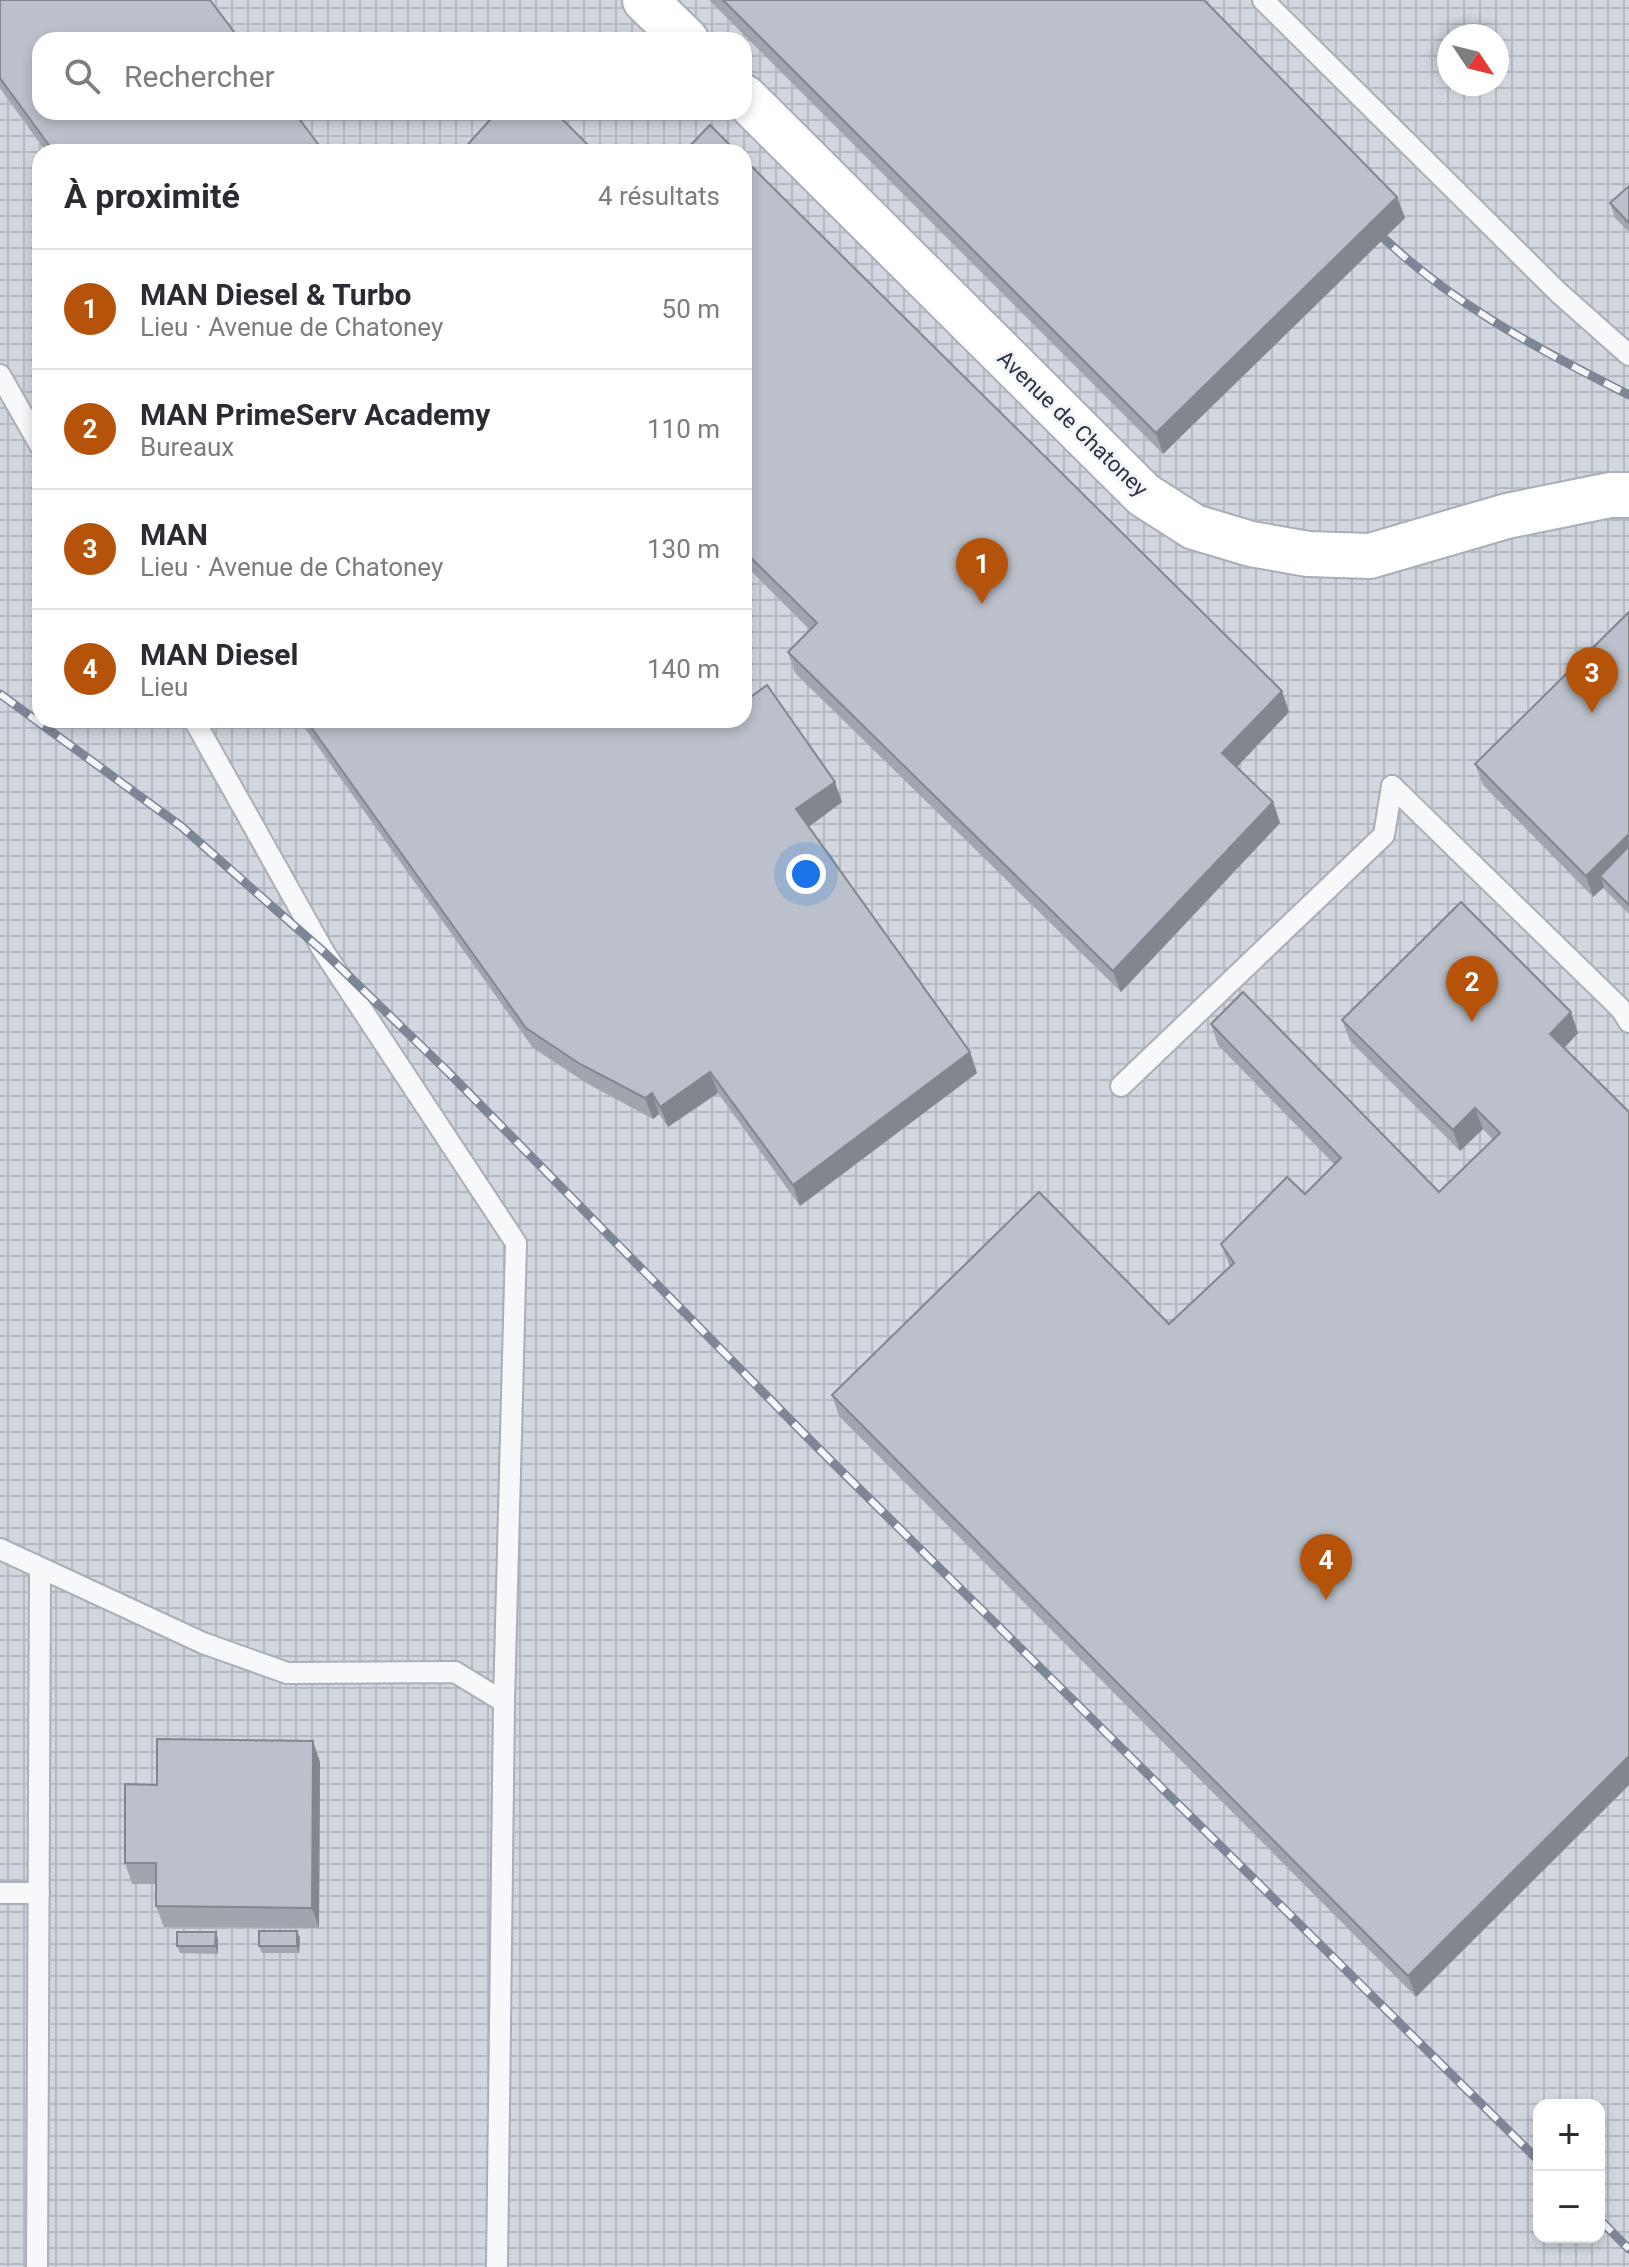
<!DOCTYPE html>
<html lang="fr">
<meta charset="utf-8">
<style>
:root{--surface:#fff;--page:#f2f2f3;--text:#2b2b33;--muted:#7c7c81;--line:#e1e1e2;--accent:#b45309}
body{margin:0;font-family:Roboto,sans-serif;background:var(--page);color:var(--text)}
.controls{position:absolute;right:24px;bottom:24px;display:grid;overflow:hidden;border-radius:16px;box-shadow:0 4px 12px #0003}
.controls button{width:72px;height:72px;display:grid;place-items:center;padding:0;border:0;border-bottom:2px solid var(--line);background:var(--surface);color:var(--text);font:40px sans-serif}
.compass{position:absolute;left:1437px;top:24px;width:72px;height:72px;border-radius:50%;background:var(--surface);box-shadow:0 4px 12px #0003;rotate:125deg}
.you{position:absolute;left:806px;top:874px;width:28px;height:28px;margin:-20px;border:6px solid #fff;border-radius:50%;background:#1a73e8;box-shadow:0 0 0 12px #1a73e833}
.badge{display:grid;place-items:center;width:52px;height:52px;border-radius:50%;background:var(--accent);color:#fff;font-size:26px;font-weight:700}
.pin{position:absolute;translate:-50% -66px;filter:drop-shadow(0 2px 4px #0008)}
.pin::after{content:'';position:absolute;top:42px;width:28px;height:24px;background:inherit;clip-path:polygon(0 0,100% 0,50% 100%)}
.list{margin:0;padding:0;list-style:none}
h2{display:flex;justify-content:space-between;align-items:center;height:104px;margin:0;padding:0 32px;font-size:34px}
h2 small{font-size:26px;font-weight:400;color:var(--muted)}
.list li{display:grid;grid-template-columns:52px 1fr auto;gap:24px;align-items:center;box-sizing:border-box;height:120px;padding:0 32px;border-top:2px solid var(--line)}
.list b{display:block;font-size:30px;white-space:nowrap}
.list p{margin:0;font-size:26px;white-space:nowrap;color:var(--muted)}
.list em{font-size:26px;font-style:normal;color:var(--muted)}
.icon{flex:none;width:44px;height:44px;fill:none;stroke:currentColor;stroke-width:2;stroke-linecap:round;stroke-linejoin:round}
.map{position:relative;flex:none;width:1629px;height:2267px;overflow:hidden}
.search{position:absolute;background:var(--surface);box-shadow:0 4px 12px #0003;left:32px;top:32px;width:720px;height:88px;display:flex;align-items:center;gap:20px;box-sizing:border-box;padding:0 28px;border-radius:24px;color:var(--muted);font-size:30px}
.panel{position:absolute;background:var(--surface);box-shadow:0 4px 12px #0003;left:32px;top:144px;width:720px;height:584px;border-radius:24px}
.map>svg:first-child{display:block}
</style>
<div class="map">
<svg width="1629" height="2267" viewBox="0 0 1629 2267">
<defs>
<pattern id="industrial-grid" width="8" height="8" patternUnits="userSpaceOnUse" patternTransform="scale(2)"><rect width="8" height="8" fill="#d2d6de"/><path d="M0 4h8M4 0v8" fill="none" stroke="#b4b8c0"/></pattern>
</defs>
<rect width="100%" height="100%" fill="#e4e7ec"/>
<path fill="url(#industrial-grid)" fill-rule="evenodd" d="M 0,0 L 1629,0 L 1629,2267 L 0,2267 ZM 1449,36 L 1497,36 L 1497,84 L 1449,84 ZM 40,40 L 744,40 L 744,112 L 40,112 ZM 40,152 L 744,152 L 744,720 L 40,720 ZM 1539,2105 L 1599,2105 L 1599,2237 L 1539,2237 Z"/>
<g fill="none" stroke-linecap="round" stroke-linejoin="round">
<g stroke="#a9aeb7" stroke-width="24">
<g id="lane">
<polyline points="1263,0 1559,293 1629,355"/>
<polyline points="0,375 40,445"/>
<polyline points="194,720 324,952 516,1243 504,1702"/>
<polyline points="1392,786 1621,1009 1629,1022"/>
<polyline points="1121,1086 1384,835 1392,786"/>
<polyline points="0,1549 203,1643 287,1673 455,1672 504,1702 497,2267"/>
<polyline points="0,1893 39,1893"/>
<polyline points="37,2267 40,1568"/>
</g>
</g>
<g stroke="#a9aeb7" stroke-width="48">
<g id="secondary">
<polyline points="645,0 686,40"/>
<polyline points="744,97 1144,495 1194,527 1251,544 1308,554 1370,556 1507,516 1610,495 1629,495"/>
</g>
</g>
<use href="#lane" stroke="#f7f8fa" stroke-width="20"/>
<use href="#secondary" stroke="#fff" stroke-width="44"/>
<g stroke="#7d8696" stroke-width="9">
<g id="rail">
<path d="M 1367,222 C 1444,300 1532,346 1629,395"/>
<polyline points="0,694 182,827 324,952 449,1073 812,1442 1539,2161"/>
<polyline points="1599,2219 1629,2249"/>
</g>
</g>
<use href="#rail" stroke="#f4f6f9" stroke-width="6" stroke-dasharray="18" stroke-linecap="butt"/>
</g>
<g fill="#a1a5ae">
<polygon points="0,0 324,152 46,152 0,88"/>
<polygon points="709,0 1204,0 1397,197 1405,218 1163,454"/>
<polygon points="744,159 1282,691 1289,712 1237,767 1273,802 1280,823 1121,992 795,673 788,652 810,630 744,564"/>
<polygon points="1629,186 1629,232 1615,218 1610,203"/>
<polygon points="1629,612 1629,914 1605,890 1604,887 1593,897 1483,785 1475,764"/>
<polygon points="299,720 744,720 842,802 809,827 970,1052 977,1073 800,1206 718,1093 668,1127 659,1114 653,1119 588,1084 533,1048"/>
<polygon points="1342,1020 1578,1033 1564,1048 1629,1112 1629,1785 1416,1997 839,1416 832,1395 1169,1324 1230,1267 1221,1244 1305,1194 1334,1164 1218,1045 1211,1024 1439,1192 1493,1140 1483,1129 1460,1151 1350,1041"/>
<polygon points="320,1762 319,1928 164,1927 156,1906 156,1884 132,1884 125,1863 157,1785"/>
<polygon points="297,1931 300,1938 299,1953 262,1953 259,1946"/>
<polygon points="218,1939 218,1954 180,1953 177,1946"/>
</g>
<g fill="#83868d">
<polygon points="1397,197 1405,218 1163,454 1156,433"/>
<polygon points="1282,691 1289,712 1230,774 1222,753"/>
<polygon points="835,782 842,802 804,830 796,809"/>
<polygon points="1273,802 1280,823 1121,992 1113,971"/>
<polygon points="1629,834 1629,862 1600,876 1604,887 1593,897 1586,876"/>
<polygon points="1571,1012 1578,1033 1558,1055 1550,1034"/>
<polygon points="970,1052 977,1073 800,1206 793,1185"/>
<polygon points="710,1072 718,1093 668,1127 660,1107"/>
<polygon points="652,1093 659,1114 653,1119 645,1098"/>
<polygon points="1475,1108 1483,1129 1460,1151 1453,1130"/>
<polygon points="313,1741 320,1762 319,1928 312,1908"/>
<polygon points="1629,1756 1629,1785 1416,1997 1408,1976"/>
<polygon points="297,1931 300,1938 299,1953 297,1946"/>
<polygon points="216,1932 218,1939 218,1954 215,1946"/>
</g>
<g fill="#bbc0ca" stroke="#83868d" stroke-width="2">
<polygon points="0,0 210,0 240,40 40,40 40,112 294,112 324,152 54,152 0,78"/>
<polygon points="723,0 1204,0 1397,197 1156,433"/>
<polygon points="497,112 555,112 595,152 461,152"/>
<polygon points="710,125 737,152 684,152"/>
<polygon points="744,159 1282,691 1222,753 1273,802 1113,971 788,652 817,623 744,551"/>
<polygon points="1629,186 1629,223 1610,203"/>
<polygon points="1629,612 1629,834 1586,876 1475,764"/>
<polygon points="767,685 835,782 796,809 970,1052 793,1185 710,1072 660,1107 652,1093 645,1098 580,1064 526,1028 306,720 744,720 744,702"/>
<polygon points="1629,846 1629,905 1600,876"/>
<polygon points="1461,902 1571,1012 1550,1034 1629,1112 1629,1756 1408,1976 832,1395 1039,1192 1169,1324 1234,1263 1221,1244 1287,1177 1305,1194 1341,1158 1211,1024 1243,992 1439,1192 1500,1133 1475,1108 1453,1130 1342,1020"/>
<polygon points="157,1739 313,1741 312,1908 156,1906 156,1863 125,1863 125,1784 157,1785"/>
<rect x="259" y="1931" width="38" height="15"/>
<polygon points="177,1932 216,1932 215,1946 177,1946"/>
</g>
<g text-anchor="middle" stroke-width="6" stroke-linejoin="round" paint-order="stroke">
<g font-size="22" fill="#2b3445" stroke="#f4f6f9">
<text transform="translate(1073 423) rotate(44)" y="8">Avenue de Chatoney</text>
</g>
</g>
</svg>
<div class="controls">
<button>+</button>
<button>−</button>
</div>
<svg class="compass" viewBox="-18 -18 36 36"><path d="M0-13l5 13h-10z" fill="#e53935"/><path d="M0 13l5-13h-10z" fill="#7c7c81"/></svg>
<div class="you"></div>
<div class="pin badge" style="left:982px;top:604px">1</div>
<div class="pin badge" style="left:1472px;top:1022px">2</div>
<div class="pin badge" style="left:1592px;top:713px">3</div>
<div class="pin badge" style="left:1326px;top:1600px">4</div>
<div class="search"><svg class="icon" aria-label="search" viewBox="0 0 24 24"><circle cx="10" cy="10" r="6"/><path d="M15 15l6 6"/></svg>Rechercher</div>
<section class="panel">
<h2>À proximité<small>4 résultats</small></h2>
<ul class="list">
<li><span class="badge">1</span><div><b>MAN Diesel &amp; Turbo</b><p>Lieu · Avenue de Chatoney</p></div><em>50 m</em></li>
<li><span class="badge">2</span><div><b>MAN PrimeServ Academy</b><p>Bureaux</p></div><em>110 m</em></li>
<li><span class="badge">3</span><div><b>MAN</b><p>Lieu · Avenue de Chatoney</p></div><em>130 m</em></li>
<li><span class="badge">4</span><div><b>MAN Diesel</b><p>Lieu</p></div><em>140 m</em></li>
</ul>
</section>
</div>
